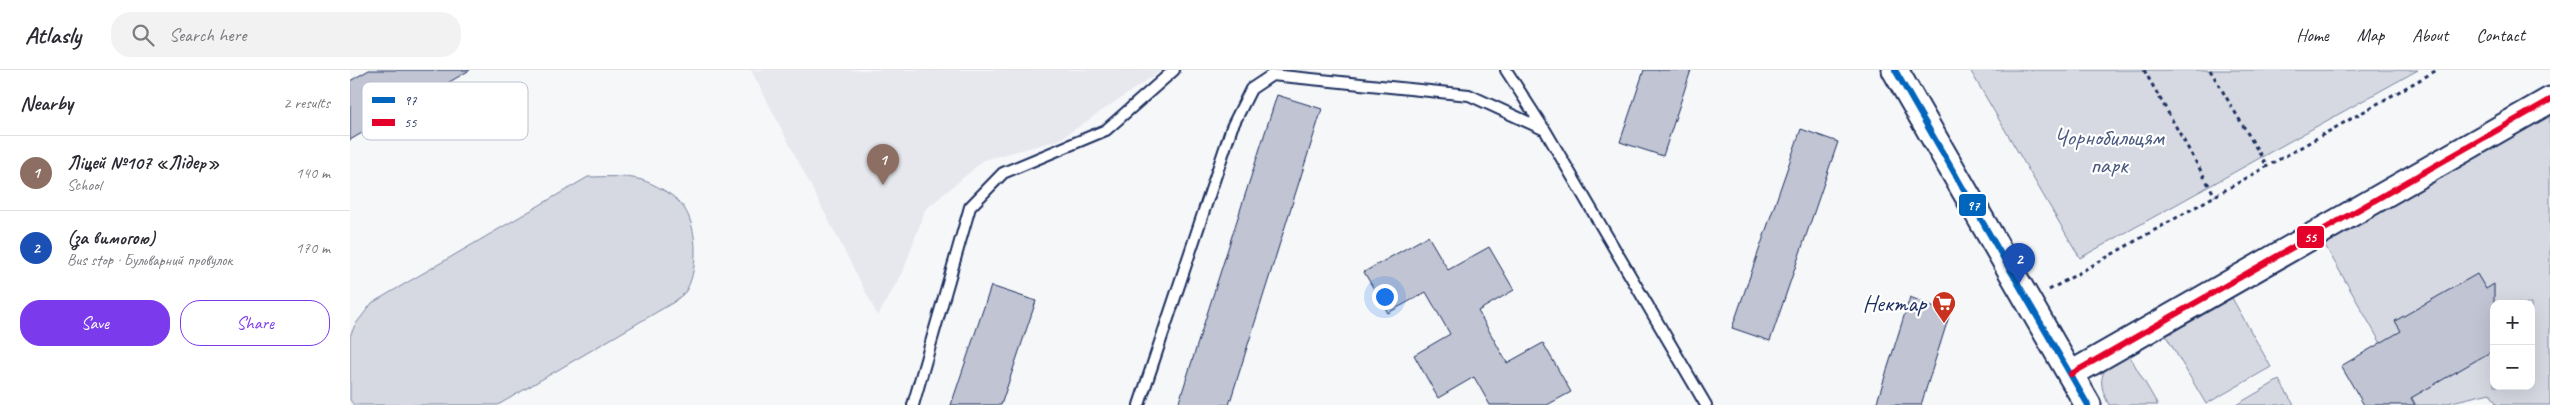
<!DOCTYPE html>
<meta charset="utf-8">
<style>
:root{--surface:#fff;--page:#f2f2f3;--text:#2b2b33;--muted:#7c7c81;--line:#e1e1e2;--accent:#7c3aed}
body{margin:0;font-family:Caveat,sans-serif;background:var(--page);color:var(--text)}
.controls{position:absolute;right:15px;bottom:15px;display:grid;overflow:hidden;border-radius:10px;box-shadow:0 5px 20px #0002}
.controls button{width:45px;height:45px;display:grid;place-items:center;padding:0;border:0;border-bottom:1px solid var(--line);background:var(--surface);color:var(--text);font:25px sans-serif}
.you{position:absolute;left:1034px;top:226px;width:18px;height:18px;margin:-12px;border:4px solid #fff;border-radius:50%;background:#1a73e8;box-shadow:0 0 0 8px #1a73e833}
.badge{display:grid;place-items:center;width:32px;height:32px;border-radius:50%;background:var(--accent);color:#fff;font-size:16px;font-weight:700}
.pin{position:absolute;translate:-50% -41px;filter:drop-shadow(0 1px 2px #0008)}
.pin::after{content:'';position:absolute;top:26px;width:18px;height:15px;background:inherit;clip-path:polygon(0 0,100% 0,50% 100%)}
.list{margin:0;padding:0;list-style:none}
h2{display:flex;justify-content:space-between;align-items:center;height:65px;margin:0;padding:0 20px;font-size:21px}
h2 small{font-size:16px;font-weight:400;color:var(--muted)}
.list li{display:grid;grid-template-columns:32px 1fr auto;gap:15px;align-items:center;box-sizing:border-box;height:75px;padding:0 20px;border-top:1px solid var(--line)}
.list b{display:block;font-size:19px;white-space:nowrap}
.list p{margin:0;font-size:16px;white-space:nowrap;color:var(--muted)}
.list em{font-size:16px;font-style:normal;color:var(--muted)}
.actions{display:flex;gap:10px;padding:15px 20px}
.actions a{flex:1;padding:11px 0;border:1px solid var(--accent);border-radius:20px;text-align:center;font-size:18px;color:var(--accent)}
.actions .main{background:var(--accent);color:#fff}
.icon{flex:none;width:28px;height:28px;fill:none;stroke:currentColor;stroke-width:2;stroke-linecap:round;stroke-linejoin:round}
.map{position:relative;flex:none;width:2200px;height:335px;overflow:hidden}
header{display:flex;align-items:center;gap:30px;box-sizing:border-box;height:70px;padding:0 25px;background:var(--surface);border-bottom:1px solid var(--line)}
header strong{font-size:24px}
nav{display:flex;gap:28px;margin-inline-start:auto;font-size:18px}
.search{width:350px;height:45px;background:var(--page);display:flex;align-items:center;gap:12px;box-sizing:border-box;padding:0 18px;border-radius:20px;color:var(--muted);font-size:19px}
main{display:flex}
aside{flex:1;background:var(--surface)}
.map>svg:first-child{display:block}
</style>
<header>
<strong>Atlasly</strong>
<div class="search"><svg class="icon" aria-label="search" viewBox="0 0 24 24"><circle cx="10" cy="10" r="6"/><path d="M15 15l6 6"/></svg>Search here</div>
<nav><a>Home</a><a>Map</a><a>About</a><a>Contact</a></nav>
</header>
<main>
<aside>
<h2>Nearby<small>2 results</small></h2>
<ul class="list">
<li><span class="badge" style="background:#8d6e63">1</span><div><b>Ліцей №107 «Лідер»</b><p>School</p></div><em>140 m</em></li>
<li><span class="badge" style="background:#1a4fb4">2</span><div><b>(за вимогою)</b><p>Bus stop · Бульварний провулок</p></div><em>170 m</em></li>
</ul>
<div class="actions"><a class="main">Save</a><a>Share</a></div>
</aside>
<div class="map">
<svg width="2200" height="335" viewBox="0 0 2200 335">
<rect width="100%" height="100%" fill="#f6f7f9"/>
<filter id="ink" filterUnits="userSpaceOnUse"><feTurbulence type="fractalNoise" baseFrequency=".02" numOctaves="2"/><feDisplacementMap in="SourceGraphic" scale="10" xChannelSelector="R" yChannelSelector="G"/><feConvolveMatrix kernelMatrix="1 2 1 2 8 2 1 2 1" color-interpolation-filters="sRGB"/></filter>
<g filter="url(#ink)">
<polygon fill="#e6e8ee" points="401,0 812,0 709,70 634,90 575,140 554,199 528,246"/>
<g fill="#d6d9e2" stroke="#7884a0" fill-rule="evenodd">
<polygon points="1620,0 2068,0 1730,188"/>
<path d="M 2200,30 L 2200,335 L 2147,335 L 2140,323 L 2089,335 L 2066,335 L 1968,163 ZM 2144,234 L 2181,234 L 2181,316 L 2144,316 Z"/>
<path d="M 238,107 C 255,107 275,105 292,110 C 304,114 323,124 331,134 C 348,153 349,197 337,219 C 335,224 328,228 324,232 L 148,335 L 4,335 L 0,330 L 0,266 L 5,255 L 22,233 Z"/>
<polygon points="1882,228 1921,297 1856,334 1816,266"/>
<path d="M 1776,280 L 1808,335 L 1759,335 C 1744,306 1753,298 1776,280 Z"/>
<polygon points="1929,310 1944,335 1886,335"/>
</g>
<g fill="#c0c4d3" stroke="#1b2f5e">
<polygon points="19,0 120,0 0,70 0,11"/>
<polygon points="1294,0 1341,0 1313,86 1270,72"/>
<polygon points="927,25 972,39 879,335 828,335"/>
<polygon points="1451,59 1488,72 1420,271 1382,258"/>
<polygon points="1078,166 1098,200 1139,177 1164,220 1128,241 1157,293 1193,273 1221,322 1197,335 1140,335 1124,307 1088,328 1064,285 1100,264 1076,222 1038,243 1014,202"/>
<polygon points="2127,204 2136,219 2144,214 2144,280 2061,328 2065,335 2014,335 1991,296 2051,261 2045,251"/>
<polygon points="641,216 686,231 651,335 601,335"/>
<polygon points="1560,227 1600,243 1571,335 1526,335"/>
</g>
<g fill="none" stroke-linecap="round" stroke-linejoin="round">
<g stroke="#1b2f5e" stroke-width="14">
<g id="service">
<polyline points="1156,0 1194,59"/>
<polyline points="563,335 620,137 653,103 756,60 824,0"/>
<polyline points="789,335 882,57 901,19 922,5 1119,25 1195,60 1356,335"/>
</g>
</g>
<g stroke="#1b2f5e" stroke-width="29">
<g id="tertiary">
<polyline points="1545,0 1738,335"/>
<polyline points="1721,304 2200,30"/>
</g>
</g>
<g stroke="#1b2f5e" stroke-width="3" stroke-dasharray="4 4" stroke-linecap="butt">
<polyline points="1794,0 1865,126"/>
<polyline points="1860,0 1917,96"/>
<polyline points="1699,220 2087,0"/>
</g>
<use href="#service" stroke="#fff" stroke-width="10"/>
<use href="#tertiary" stroke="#fff" stroke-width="25"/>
<g stroke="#fff" stroke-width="10">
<polyline id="bus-1" points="1545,0 1738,335"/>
</g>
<g stroke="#fff" stroke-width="10">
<polyline id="bus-2" points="1721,304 2200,30"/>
</g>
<use href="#bus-1" stroke="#0065bd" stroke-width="6"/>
<use href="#bus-2" stroke="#e4002b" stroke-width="6"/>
</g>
</g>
<defs>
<g id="supermarket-pin" transform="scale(1.25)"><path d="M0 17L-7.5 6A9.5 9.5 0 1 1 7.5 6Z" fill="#c8321e" stroke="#fff"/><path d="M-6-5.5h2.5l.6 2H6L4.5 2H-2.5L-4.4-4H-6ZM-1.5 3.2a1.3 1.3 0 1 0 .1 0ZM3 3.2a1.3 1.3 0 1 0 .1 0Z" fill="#fff"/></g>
</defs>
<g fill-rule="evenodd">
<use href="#supermarket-pin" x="1594" y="233"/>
</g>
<g text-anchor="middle" stroke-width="4.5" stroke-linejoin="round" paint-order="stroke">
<g font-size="24" fill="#4a5a7f" stroke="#fff">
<text x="1759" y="75">Чорнобильцям<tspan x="1759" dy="28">парк</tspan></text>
</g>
<g font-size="24" fill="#1b2f5e" stroke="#fff" text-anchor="end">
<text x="1576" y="241">Нектар</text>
</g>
</g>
<rect x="12" y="12" width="166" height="58" rx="8" fill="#fff" stroke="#bbc1cf" stroke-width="1"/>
<rect x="22" y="27" width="23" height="6" fill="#0065bd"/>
<rect x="22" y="49" width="23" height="7" fill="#e4002b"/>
<g font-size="14" fill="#1b2f5e">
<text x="54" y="35">97</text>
<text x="54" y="57">55</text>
</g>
<g stroke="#fff" stroke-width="2">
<rect x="1608" y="123" width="29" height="24" rx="5" fill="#0065bd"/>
<rect x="1946" y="155" width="29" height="24" rx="5" fill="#e4002b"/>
</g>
<g font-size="14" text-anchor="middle" font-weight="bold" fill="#fff">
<text x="1623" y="140">97</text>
<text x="1960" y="172">55</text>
</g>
</svg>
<div class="controls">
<button>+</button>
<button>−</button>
</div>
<div class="you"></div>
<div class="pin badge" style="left:533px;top:115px;background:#8d6e63">1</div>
<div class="pin badge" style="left:1669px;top:214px;background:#1a4fb4">2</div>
</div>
</main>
